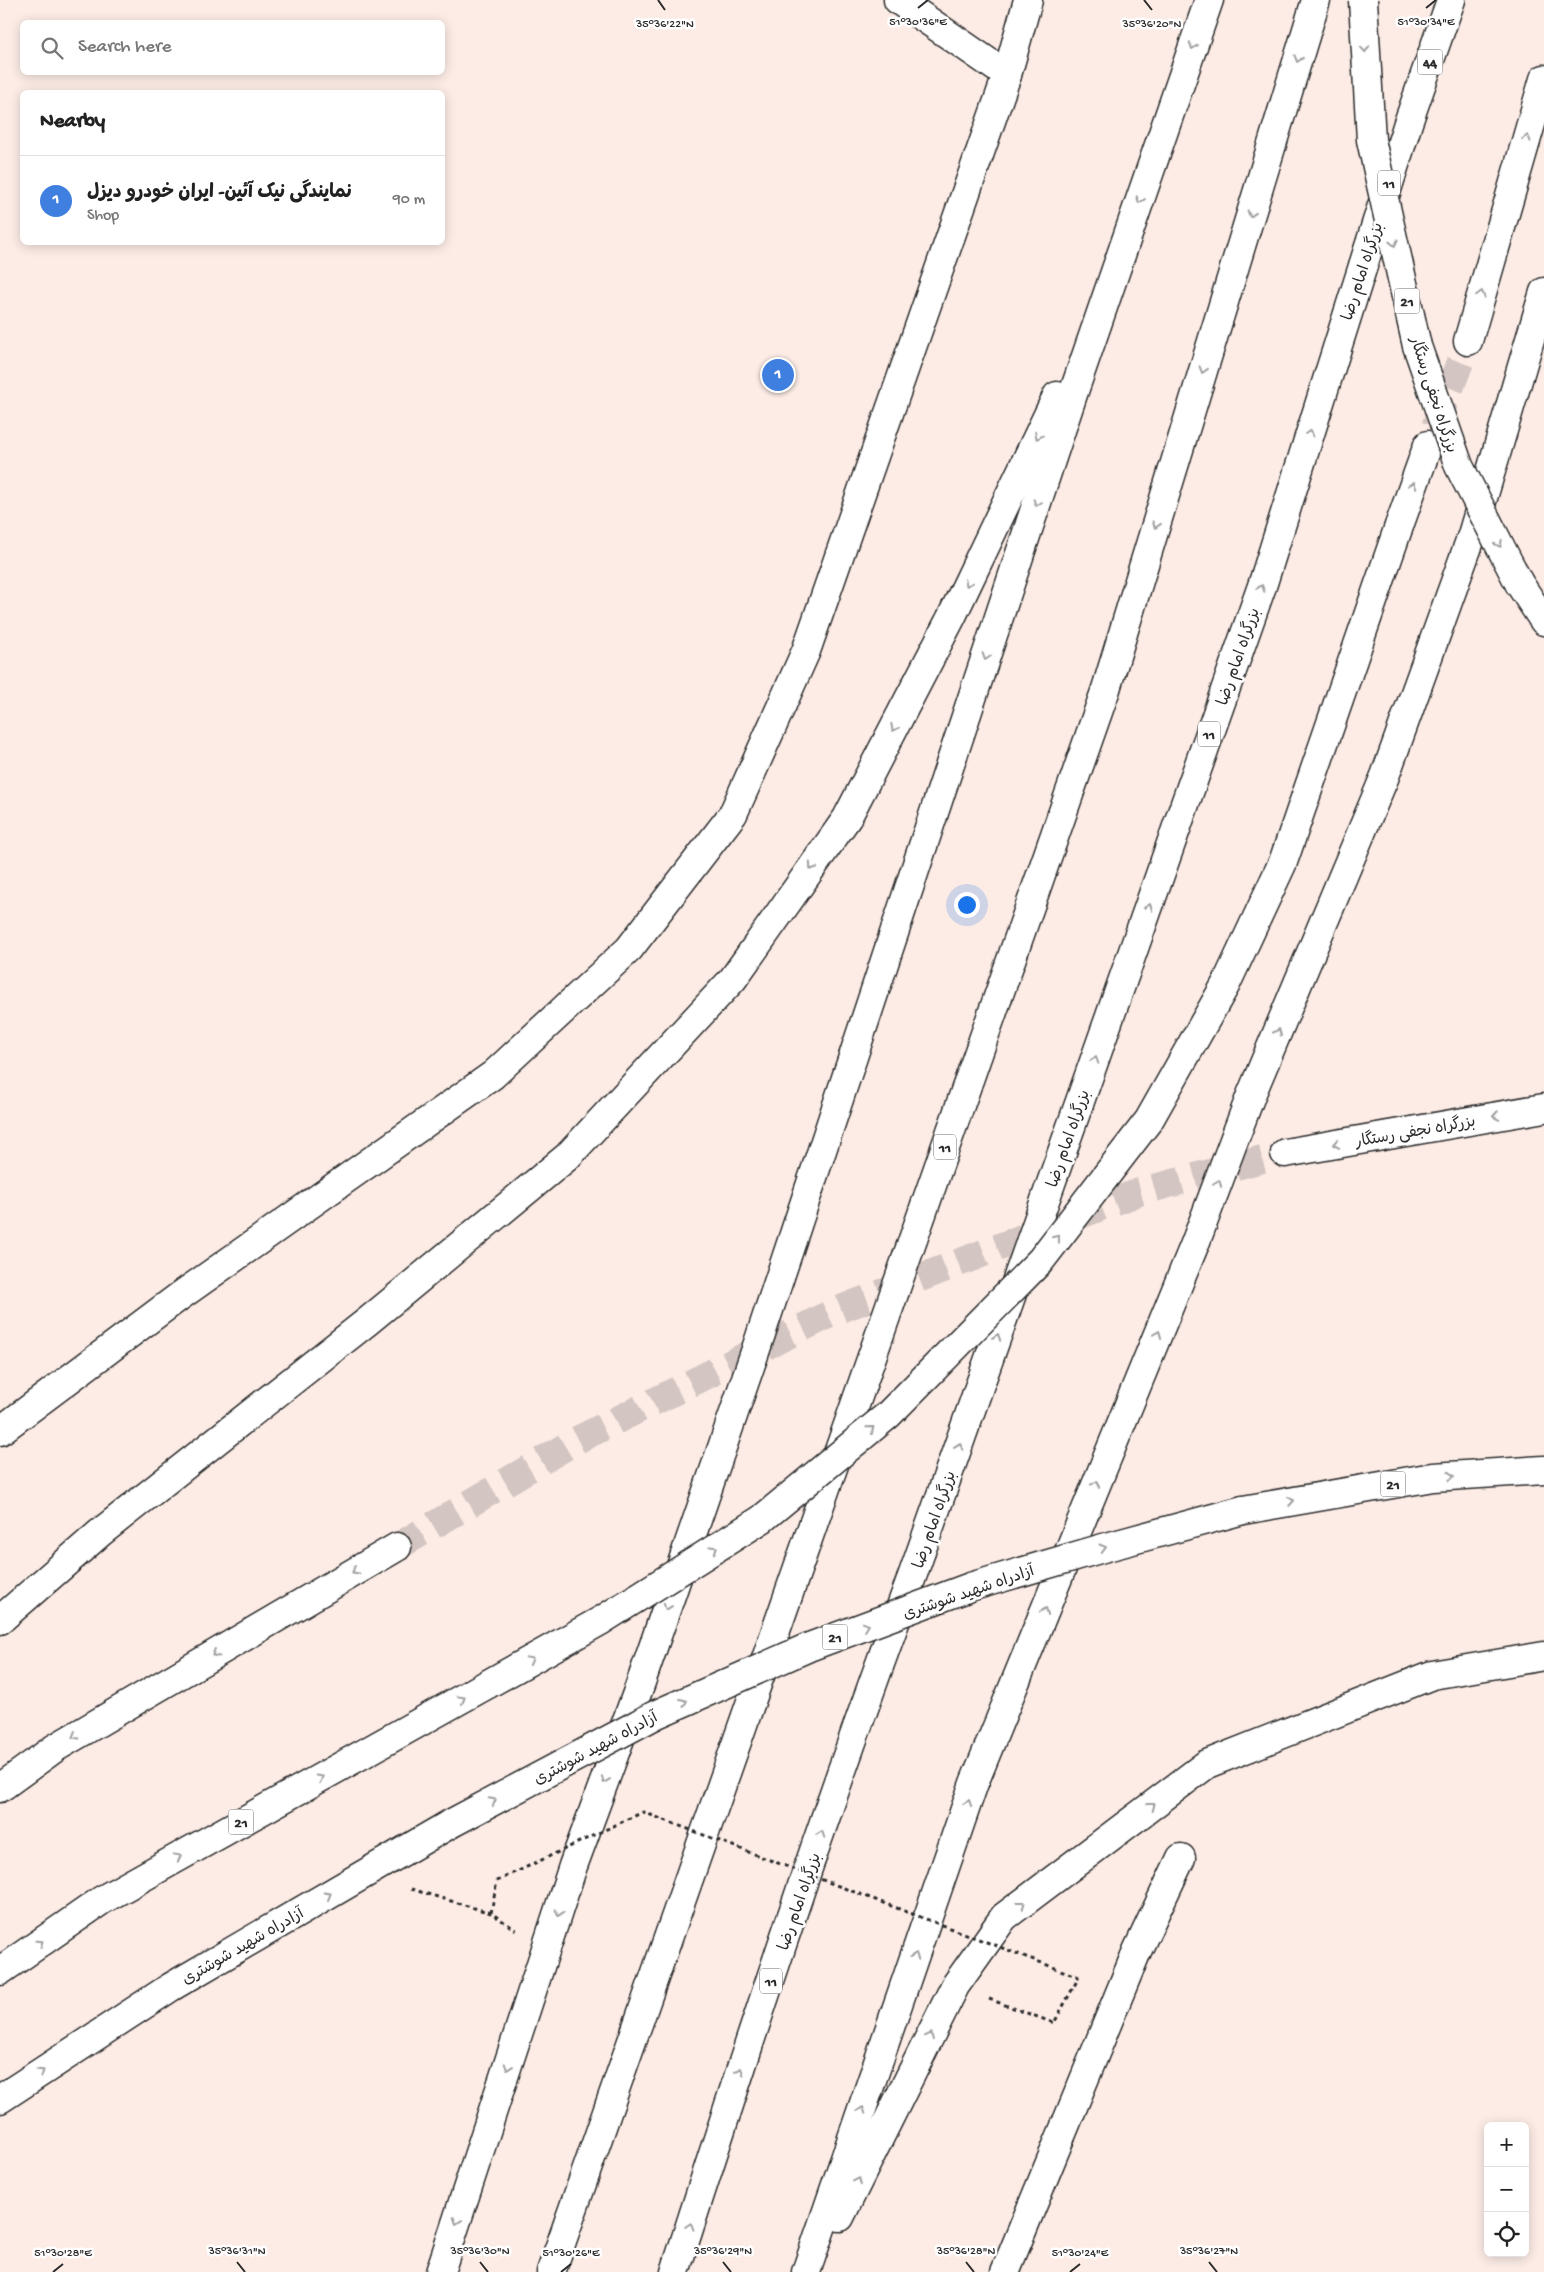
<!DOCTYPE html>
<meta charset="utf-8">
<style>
:root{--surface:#fff;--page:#f2f2f2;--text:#222;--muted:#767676;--line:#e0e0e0;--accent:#7c3aed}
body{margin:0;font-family:"Gochi Hand","Playpen Sans Arabic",sans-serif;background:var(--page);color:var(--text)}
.controls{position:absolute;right:15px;bottom:15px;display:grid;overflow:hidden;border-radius:8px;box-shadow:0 2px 12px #0003}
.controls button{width:45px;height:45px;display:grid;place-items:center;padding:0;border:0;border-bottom:1px solid var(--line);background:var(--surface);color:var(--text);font:25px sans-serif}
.you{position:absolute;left:966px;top:904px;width:18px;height:18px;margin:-12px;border:4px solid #fff;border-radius:50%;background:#1a73e8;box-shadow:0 0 0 8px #1a73e833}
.badge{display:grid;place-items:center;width:32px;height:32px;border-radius:50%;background:var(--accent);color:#fff;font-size:16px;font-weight:700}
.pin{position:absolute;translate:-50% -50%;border:2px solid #fff;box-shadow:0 1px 5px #0006}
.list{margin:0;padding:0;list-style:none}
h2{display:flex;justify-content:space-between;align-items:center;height:65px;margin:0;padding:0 20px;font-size:21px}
h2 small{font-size:16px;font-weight:400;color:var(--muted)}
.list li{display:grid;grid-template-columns:32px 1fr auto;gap:15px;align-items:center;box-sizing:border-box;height:90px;padding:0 20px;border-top:1px solid var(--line)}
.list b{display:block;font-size:19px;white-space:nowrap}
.list p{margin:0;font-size:16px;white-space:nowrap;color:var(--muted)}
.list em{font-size:16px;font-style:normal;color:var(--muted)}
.icon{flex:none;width:28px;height:28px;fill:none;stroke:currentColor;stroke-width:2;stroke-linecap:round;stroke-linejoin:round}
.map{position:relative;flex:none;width:1544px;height:2272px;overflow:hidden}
.search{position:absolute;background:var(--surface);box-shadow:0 2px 12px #0003;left:20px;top:20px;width:425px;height:55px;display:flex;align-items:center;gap:12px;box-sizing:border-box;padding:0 18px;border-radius:8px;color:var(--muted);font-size:19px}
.panel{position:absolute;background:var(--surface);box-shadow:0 2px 12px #0003;left:20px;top:90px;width:425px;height:155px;border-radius:8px}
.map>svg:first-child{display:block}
</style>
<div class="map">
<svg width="1544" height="2272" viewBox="0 0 1544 2272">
<rect width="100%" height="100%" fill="#fdece6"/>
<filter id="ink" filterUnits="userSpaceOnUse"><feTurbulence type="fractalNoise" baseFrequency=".02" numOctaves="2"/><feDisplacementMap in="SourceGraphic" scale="10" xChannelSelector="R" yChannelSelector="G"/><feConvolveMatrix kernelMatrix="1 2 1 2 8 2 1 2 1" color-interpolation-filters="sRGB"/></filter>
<g filter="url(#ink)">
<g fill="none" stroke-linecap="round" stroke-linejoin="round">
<g stroke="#d3c5c1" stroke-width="28" stroke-dasharray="28 14" stroke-linecap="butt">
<polyline points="1435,427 1468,341"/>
<polyline points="397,1547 575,1441 836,1311 1139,1192 1285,1153"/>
</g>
<g stroke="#2b2b2b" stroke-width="31">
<g id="minor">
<polyline points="898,0 1007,75"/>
<polyline points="0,1431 180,1296 493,1075 629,949 733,814 806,651 1007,75 1028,0"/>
<polyline points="1005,2272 1137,1951 1181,1858"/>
</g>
</g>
<g stroke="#2b2b2b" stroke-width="31">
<g id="highway">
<polyline points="1468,341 1544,79"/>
<polyline points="1399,526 1428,445"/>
<polyline points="1519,583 1544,621"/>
<polyline points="1285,1153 1544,1108"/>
<polyline points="1243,1510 1433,1477 1544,1470"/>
<polyline points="0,1620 101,1532 368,1321 567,1157 733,979 847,818 952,616 1057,396"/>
<polyline points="0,1788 55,1748 397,1547"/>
<polyline points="0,1971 102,1900 488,1684"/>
<polyline points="0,2099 171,1987 450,1824"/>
<polyline points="840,2217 955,1986 1004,1917 1207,1764 1432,1675 1544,1656"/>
<polyline points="440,2272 573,1866 640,1685 755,1352 1073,394 1209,0"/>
<polyline points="551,2272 1106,689 1316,0"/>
<path d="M 675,2272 C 750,2038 827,1804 913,1574 L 1263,583 L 1408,123 L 1451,0"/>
<polyline points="806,2272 974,1783 1196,1241 1251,1095 1385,776 1472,535 1544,292"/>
</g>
</g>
<g stroke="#2b2b2b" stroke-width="3" stroke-dasharray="4 4" stroke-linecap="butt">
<polyline points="411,1889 491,1913 516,1930"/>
<polyline points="491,1913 497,1881"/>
<polyline points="989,1999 1054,2023 1079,1977"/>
</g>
<use href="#minor" stroke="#fff" stroke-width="28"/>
<use href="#highway" stroke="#fff" stroke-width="28"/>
<g stroke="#2b2b2b" stroke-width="31" stroke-linecap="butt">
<g id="highway-bridge">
<polyline points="1363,0 1371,140 1417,346 1459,466 1519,583"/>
<polyline points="488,1684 602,1620 762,1519 888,1415 1041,1260 1149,1120 1226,984 1283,862 1399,526"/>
<polyline points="450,1824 657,1714 809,1647 970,1587 1103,1548 1243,1510"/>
</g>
</g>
<polyline stroke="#2b2b2b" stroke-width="3" stroke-dasharray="4 4" stroke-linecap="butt" points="497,1881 643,1812 1079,1977"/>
<use href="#highway-bridge" stroke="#fff" stroke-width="28"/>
</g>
<defs><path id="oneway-chevron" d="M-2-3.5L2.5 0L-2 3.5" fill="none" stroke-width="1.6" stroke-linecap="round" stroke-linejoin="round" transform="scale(1.25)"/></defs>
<g stroke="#a0a0a0">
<use href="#oneway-chevron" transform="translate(1193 46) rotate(109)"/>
<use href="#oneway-chevron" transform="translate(1365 49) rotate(86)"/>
<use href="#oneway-chevron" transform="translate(1298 59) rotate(107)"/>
<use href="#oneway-chevron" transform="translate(1527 138) rotate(-74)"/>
<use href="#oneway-chevron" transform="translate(1140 200) rotate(109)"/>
<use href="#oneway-chevron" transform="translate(1251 214) rotate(107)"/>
<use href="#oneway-chevron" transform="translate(1394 243) rotate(77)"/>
<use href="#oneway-chevron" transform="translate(1481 294) rotate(-74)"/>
<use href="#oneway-chevron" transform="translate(1203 370) rotate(107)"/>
<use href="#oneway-chevron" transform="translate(1310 433) rotate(-72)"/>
<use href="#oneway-chevron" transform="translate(1038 436) rotate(116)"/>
<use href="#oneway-chevron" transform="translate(1413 485) rotate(-70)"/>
<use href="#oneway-chevron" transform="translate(1037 503) rotate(108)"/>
<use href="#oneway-chevron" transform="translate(1156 525) rotate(107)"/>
<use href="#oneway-chevron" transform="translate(1499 544) rotate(63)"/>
<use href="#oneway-chevron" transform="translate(968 583) rotate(116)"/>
<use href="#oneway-chevron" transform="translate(1261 588) rotate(-71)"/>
<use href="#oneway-chevron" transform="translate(986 657) rotate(108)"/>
<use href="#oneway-chevron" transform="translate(894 728) rotate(118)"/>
<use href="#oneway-chevron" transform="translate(812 867) rotate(125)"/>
<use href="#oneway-chevron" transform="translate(1149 907) rotate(-71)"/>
<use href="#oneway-chevron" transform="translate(1278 1032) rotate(-67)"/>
<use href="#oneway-chevron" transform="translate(1095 1060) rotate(-71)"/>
<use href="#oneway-chevron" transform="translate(1496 1116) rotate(170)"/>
<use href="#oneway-chevron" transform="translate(1336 1144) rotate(170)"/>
<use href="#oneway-chevron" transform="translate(1218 1183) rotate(-69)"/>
<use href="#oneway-chevron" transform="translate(1057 1238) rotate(-52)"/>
<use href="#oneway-chevron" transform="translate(1158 1334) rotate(-68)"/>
<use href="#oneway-chevron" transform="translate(997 1337) rotate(-70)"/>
<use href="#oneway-chevron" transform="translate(871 1429) rotate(-39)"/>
<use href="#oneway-chevron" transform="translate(959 1446) rotate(-71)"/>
<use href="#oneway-chevron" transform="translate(1451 1476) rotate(-4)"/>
<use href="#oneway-chevron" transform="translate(1096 1484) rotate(-68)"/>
<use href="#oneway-chevron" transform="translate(1291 1501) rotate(-10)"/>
<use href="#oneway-chevron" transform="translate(1103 1548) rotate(-16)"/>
<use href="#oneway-chevron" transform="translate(714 1549) rotate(-32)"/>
<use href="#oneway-chevron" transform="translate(355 1571) rotate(149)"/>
<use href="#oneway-chevron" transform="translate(667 1607) rotate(109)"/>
<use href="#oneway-chevron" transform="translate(1045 1611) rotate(-68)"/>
<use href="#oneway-chevron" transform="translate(866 1626) rotate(-20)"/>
<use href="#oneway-chevron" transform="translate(215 1654) rotate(149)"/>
<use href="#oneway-chevron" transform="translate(530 1660) rotate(-29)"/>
<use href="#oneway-chevron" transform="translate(462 1699) rotate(-29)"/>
<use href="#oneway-chevron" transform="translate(684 1702) rotate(-24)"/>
<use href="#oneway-chevron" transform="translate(75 1736) rotate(150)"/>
<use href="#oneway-chevron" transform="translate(320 1778) rotate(-29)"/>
<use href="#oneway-chevron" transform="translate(605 1780) rotate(110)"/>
<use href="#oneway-chevron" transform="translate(493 1801) rotate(-28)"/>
<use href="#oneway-chevron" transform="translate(968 1803) rotate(-71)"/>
<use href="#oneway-chevron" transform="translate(1152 1806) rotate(-37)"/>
<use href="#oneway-chevron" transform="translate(821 1834) rotate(-71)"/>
<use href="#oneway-chevron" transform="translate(178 1857) rotate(-29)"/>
<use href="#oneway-chevron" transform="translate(328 1895) rotate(-30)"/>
<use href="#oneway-chevron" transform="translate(1022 1904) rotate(-37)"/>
<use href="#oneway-chevron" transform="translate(559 1913) rotate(107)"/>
<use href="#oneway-chevron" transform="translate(40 1943) rotate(-35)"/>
<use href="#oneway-chevron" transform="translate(915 1956) rotate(-71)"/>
<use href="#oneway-chevron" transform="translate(930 2036) rotate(-64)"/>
<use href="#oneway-chevron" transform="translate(508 2067) rotate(109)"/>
<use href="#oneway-chevron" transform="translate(740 2071) rotate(-71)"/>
<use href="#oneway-chevron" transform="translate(41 2072) rotate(-33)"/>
<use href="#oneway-chevron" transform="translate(862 2110) rotate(-71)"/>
<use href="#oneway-chevron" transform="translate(858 2181) rotate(-64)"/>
<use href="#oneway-chevron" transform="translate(457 2221) rotate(109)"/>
<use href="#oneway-chevron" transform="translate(690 2226) rotate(-72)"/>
</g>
</g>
<path fill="none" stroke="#2b2b2b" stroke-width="2" d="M 658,0 L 665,10M 1144,0 L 1152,10M 918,8 L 928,0M 1426,8 L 1436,0M 237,2262 L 245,2272M 480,2262 L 488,2272M 723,2262 L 731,2272M 966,2262 L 974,2272M 1209,2262 L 1217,2272M 53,2272 L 63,2264M 561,2272 L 571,2264M 1070,2272 L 1080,2264"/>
<g text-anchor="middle" stroke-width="5" stroke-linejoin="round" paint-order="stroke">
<g fill="#fff" stroke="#6b6b6b" stroke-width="1">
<rect x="1417.5" y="49.5" width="25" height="25" rx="4"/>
<rect x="1378" y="170.5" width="22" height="25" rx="4"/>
<rect x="1394.5" y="288.5" width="25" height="25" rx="4"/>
<rect x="1198" y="721.5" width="22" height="25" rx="4"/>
<rect x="934" y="1134.5" width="22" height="25" rx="4"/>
<rect x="1380.5" y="1471.5" width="25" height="25" rx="4"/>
<rect x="822.5" y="1624.5" width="25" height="25" rx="4"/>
<rect x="228.5" y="1809.5" width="25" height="25" rx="4"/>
<rect x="760" y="1968.5" width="22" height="25" rx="4"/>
</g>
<g font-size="15" font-weight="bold" fill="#2b2b2b">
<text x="1430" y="67">44</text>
<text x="1389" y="188">11</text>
<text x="1407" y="306">21</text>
<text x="1209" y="739">11</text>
<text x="945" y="1152">11</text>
<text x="1393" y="1489">21</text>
<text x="835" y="1642">21</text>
<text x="241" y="1827">21</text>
<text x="771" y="1986">11</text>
</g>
<g font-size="16" fill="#2b2b2b" stroke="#fff">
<text transform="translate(1361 271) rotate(-72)" y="6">بزرگراه امام رضا</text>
<text transform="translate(1435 394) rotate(72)" y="6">بزرگراه نجفی رستگار</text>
<text transform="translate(1237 656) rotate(-71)" y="6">بزرگراه امام رضا</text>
<text transform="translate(1415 1130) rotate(-10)" y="6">بزرگراه نجفی رستگار</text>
<text transform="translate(1067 1138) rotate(-71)" y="6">بزرگراه امام رضا</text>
<text transform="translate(933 1519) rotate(-71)" y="6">بزرگراه امام رضا</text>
<text transform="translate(968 1591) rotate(-19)" y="6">آزادراه شهید شوشتری</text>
<text transform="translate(595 1747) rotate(-28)" y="6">آزادراه شهید شوشتری</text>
<text transform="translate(798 1901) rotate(-71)" y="6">بزرگراه امام رضا</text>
<text transform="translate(242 1945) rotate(-30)" y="6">آزادراه شهید شوشتری</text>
</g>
</g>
<g font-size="12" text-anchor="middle" fill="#2b2b2b" stroke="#fff" stroke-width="5" stroke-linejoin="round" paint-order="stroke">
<text x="918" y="25">51°30'36"E</text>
<text x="1426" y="25">51°30'34"E</text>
<text x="665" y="27">35°36'22"N</text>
<text x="1152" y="27">35°36'20"N</text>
<text x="237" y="2254">35°36'31"N</text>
<text x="480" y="2254">35°36'30"N</text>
<text x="723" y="2254">35°36'29"N</text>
<text x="966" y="2254">35°36'28"N</text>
<text x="1209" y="2254">35°36'27"N</text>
<text x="63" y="2256">51°30'28"E</text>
<text x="571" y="2256">51°30'26"E</text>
<text x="1080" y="2256">51°30'24"E</text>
</g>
</svg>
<div class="controls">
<button>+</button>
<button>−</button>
<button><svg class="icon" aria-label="locate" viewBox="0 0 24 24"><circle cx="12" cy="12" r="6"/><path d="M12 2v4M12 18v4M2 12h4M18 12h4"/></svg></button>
</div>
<div class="you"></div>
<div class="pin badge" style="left:778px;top:375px;background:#3f7fe0">1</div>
<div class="search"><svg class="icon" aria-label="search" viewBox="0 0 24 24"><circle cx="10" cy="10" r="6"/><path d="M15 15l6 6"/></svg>Search here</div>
<section class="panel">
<h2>Nearby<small></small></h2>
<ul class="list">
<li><span class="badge" style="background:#3f7fe0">1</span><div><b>نمایندگی نیک آئین- ایران خودرو دیزل</b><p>Shop</p></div><em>90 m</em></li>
</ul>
</section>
</div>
